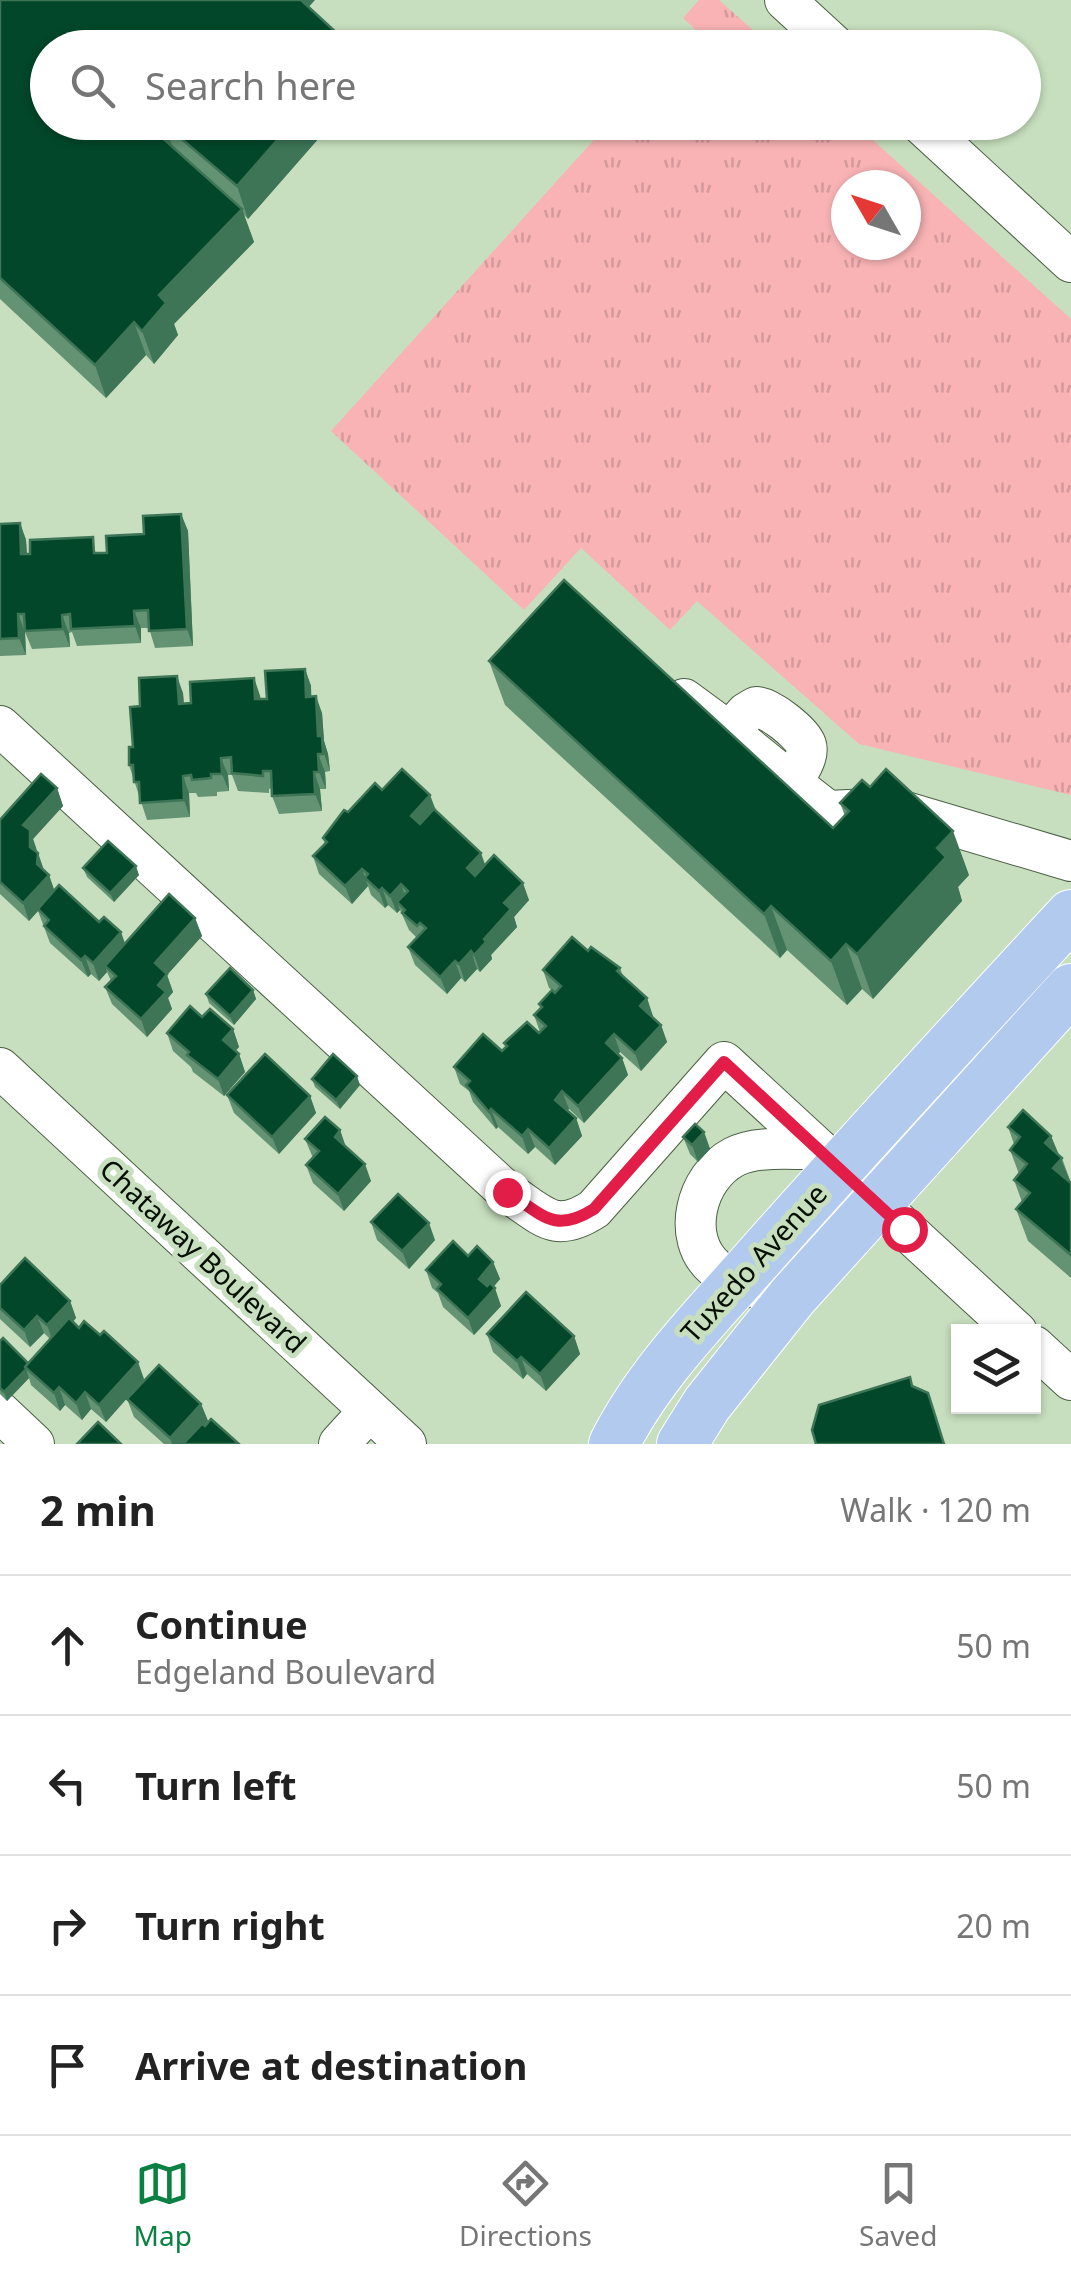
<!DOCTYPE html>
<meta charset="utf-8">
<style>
:root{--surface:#fff;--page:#f6f6f6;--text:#222;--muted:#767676;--line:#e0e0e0;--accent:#0b8043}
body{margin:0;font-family:"Noto Sans",sans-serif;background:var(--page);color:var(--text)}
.controls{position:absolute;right:30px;bottom:30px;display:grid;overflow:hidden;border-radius:0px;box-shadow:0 2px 8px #0004}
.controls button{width:90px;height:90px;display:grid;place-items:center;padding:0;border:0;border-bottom:2px solid var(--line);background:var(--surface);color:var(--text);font:50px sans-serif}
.compass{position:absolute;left:831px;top:170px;width:90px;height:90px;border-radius:50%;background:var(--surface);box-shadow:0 2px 8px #0004;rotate:309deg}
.stop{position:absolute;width:30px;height:30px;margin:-22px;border:8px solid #e11d48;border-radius:50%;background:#fff}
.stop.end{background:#e11d48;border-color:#fff;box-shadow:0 2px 10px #0008}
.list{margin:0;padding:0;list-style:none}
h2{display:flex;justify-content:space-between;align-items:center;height:130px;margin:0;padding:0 40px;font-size:42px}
h2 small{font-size:32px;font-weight:400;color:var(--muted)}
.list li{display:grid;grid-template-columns:65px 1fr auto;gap:30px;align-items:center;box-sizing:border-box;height:140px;padding:0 40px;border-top:2px solid var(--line)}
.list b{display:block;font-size:38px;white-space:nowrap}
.list p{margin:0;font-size:32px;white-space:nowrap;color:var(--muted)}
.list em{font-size:32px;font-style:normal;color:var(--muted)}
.icon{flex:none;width:55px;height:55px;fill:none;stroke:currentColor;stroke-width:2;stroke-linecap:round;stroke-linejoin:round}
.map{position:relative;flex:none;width:1071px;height:1444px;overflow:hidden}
.search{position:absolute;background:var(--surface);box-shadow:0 2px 8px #0004;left:30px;right:30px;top:30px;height:110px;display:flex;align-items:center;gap:25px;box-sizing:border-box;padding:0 35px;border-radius:55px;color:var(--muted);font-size:38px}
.sheet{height:690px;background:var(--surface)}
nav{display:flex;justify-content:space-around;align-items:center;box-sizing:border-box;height:140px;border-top:2px solid var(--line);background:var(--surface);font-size:28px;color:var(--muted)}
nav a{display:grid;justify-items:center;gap:5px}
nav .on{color:var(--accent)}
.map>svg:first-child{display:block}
</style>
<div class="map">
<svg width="1071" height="1444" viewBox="0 0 1071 1444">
<defs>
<pattern id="grass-tufts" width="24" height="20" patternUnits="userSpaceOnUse" patternTransform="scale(2.5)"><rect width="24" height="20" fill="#f9b3b5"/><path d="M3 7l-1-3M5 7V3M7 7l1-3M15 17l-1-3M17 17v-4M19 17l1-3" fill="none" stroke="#d4999a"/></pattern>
</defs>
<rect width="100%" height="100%" fill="#c7dfbe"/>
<g fill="url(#grass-tufts)" fill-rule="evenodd">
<polygon points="699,0 719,0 772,47 678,47 695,29 683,18"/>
<path d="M 610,122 L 854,123 L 1071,319 L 1071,795 L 859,744 L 697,601 L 670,630 L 581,548 L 524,610 L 331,431 ZM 846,185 L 906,185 L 906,245 L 846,245 Z"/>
</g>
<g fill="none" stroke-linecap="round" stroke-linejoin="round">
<g stroke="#4a5f43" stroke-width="42">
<g id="minor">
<polyline points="785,0 837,48"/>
<polyline points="919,122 1071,262"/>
<path d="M 684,699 L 729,732 L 746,713 L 756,707 C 769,707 802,733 806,745 C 810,756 797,774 792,783 L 828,811 L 892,808 L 1071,861"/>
<path d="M 0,726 L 507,1192 C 543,1215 554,1235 594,1209 L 724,1062 L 1017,1332"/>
<polyline points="729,732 792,783"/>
<polyline points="0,1068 406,1444"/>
<path d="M 764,1290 C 746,1285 730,1281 715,1268 C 680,1238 696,1177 734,1157 C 758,1145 792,1150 818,1149"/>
<polyline points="1034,1346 1071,1380"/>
<polyline points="0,1412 34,1444"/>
<polyline points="339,1444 369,1411"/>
</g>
</g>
<g stroke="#fff" stroke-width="52">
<g id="major">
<path d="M 614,1444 C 652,1369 714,1309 768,1247 C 868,1135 969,1025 1071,915"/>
<polyline points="682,1444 707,1404 793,1296 1071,989"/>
</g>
</g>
<use href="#minor" stroke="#fff" stroke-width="40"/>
<use href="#major" stroke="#b2caee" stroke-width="50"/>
</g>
<g fill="#649374">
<polygon points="0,0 48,122 333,122 248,219 244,215 254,242 174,324 178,335 154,364 146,355 106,398 0,299"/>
<polygon points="181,514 188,531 193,646 155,648 149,628 141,628 141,643 77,646 72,632 69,633 70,647 32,649 25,632 26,655 0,656 0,524 20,523 26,540 27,554 107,553"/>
<polygon points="489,661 833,828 845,816 840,803 969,875 958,887 962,901 873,999 862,989 847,1005 787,950 780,958 505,705"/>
<polygon points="305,669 311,686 311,696 322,713 324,741 328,754 330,771 325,772 326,789 320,789 322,811 279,814 272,796 272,788 269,789 269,793 238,791 232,775 228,775 229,791 217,792 217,796 198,797 196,793 189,793 190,817 147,820 129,765 140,706 183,693 184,704 191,703 254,678 261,699 267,699"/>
<polygon points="57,788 63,806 33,839 44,870 49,875 54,891 125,944 195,918 202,936 167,975 173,992 168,998 172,1009 147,1037 112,1004 105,987 111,981 107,972 99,981 91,974 88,977 50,943 38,911 29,921 0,894 0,820"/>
<polygon points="382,790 430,795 436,810 485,864 529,900 514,917 517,927 491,955 492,959 480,972 477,969 465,982 461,978 447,994 415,965 408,947 417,938 409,930 400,910 397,913 388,905 385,908 371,895 368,886 352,904 319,874 313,856 325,844 323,838 348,812"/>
<polygon points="83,868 139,875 114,902 87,877"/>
<polygon points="588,951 620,968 623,976 647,998 652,1017 661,1025 667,1042 641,1071 620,1052 618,1054 622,1058 628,1075 584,1123 569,1109 567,1110 576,1118 582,1136 555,1165 535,1147 528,1154 498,1127 496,1129 473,1102 469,1091 460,1084 454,1067 502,1051 506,1047 504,1043 540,1032 534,1015 541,1008 539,1004 552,990 549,988 543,970"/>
<polygon points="253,990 256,999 234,1025 209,1003 206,994"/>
<polygon points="202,1017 233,1029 239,1047 235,1051 239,1054 245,1072 224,1096 193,1072 191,1067 173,1051 167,1033"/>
<polygon points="312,1079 360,1085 340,1109 315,1087"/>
<polygon points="227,1095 310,1096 316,1113 279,1154 234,1113"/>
<polygon points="1008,1127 1051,1136 1058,1155 1062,1158 1071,1183 1071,1278 1028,1241 1016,1209 1022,1202 1014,1180 1019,1174 1010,1150 1014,1144"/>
<polygon points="340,1130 346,1147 371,1181 344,1211 313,1183 306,1165 313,1158 305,1139"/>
<polygon points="704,1132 710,1149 698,1162 690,1154 683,1137"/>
<polygon points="371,1222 435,1240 409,1269 377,1240"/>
<polygon points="468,1256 493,1262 500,1279 493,1287 501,1306 474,1335 443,1307 438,1293 432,1288 426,1270"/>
<polygon points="0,1285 70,1301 76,1318 73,1322 144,1379 106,1422 91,1409 82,1420 65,1405 60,1411 31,1385 29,1378 7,1401 0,1394 0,1341 28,1363 50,1339 44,1333 30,1347 0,1319"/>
<polygon points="487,1334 574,1336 580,1354 546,1391 527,1374 523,1379 493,1352"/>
<polygon points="127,1399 201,1404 208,1421 204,1425 239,1444 164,1444 134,1417"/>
</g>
<g fill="#3d7556">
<polygon points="292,0 315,0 298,19"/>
<polygon points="293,122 333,122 248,219 237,186"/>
<polygon points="164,124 176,156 157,133"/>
<polygon points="242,209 254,242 174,324 178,335 154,364 142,331 159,295"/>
<polygon points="134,322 146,355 106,398 95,365"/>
<polygon points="181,514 188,531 193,646 187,629"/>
<polygon points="20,523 26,540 28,572 21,554"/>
<polygon points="134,611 141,628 141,643 135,626"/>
<polygon points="18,614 25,632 26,655 19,638"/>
<polygon points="62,615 69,633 70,647 63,629"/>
<polygon points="305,669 311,686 312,714 306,697"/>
<polygon points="177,676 183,693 185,721 179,704"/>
<polygon points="254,678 260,696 262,717 255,699"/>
<polygon points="316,696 322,713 324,741 328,754 330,771 318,736"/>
<polygon points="318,754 325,772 326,789 319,772"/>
<polygon points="221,758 228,775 229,791 222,774"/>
<polygon points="314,772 320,789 322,811 315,794"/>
<polygon points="183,776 189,793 190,817 184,800"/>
<polygon points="57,788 63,806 33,839 36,848 37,864 23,825"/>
<polygon points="430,795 436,813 417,833 411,816"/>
<polygon points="953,831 969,875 958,887 962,901 873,999 857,954 937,848"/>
<polygon points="38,853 44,871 49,875 55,892 29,921 23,903 37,864"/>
<polygon points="481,853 487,870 473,885 467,868"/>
<polygon points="136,866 139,875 114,902 110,893"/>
<polygon points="362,869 368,886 352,904 345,886"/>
<polygon points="523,883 529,900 514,917 517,927 491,955 492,959 480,972 474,955 504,903"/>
<polygon points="401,884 407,902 397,902 400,910 397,913 390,896"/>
<polygon points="382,888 388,905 385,908 379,891"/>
<polygon points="771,906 787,950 780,958 764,914"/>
<polygon points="195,918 202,936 167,975 173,992 168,998 172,1009 147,1037 141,1019 158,985 155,963"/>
<polygon points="121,932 127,949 105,966 107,972 99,981 93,963"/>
<polygon points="846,944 862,989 847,1005 831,961"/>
<polygon points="471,951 477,969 465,982 459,964"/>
<polygon points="85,956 91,974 88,977 81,960"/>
<polygon points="455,961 461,978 447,994 440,977"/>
<polygon points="253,990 256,999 234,1025 230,1016"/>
<polygon points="647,998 653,1016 647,1023 640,1006"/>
<polygon points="661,1025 667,1042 641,1071 635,1053"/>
<polygon points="233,1029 239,1047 229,1058 223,1040"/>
<polygon points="614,1034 620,1052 612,1061 606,1043"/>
<polygon points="239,1054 245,1072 224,1096 218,1079"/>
<polygon points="622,1058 628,1075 584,1123 578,1106"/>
<polygon points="357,1076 360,1085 340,1109 336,1100"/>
<polygon points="562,1091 569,1109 561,1117 555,1100"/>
<polygon points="310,1096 316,1113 279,1154 272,1137"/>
<polygon points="491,1109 498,1127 496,1129 489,1112"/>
<polygon points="576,1118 582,1136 555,1165 549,1148"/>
<polygon points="528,1129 535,1147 528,1154 522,1136"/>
<polygon points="340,1130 346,1148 335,1137"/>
<polygon points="704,1132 710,1149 698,1162 692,1145"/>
<polygon points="1051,1136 1071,1183 1065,1201 1045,1143"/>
<polygon points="365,1164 371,1181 344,1211 338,1194"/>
<polygon points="429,1223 435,1240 409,1269 402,1251"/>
<polygon points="493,1262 500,1279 486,1296 479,1279"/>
<polygon points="495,1288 501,1306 474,1335 468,1318"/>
<polygon points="70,1301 76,1318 53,1342 47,1325"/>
<polygon points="37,1316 44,1333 30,1347 24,1330"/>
<polygon points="574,1336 580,1354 546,1391 540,1374"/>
<polygon points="521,1357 527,1374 523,1379 517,1361"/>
<polygon points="138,1362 144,1379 106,1422 99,1405"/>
<polygon points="26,1369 29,1378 7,1401 4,1392"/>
<polygon points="59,1387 65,1405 60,1411 54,1393"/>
<polygon points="85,1392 91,1409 82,1420 76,1403"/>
<polygon points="201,1404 208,1421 187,1444 172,1444 170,1438"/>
</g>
<g fill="#024729" stroke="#3d7556" stroke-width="2.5">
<polygon points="0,0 301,0 353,48 48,48 48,122 293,122 237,186 164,124 157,133 242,209 159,295 166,303 142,331 134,322 95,365 0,278"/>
<polygon points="181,514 187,629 149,631 148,610 134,611 135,626 71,629 70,614 62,615 63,629 25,631 24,614 18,614 19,638 0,639 0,524 20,523 21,554 30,554 30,540 93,537 94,553 107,553 106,536 144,534 143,516"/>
<polygon points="564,580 833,828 849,811 840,803 862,780 870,787 886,769 953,831 937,848 946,857 857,954 846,944 831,961 771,906 764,914 489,661"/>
<polygon points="305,669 306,697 316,696 318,736 322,736 323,754 318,754 319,772 314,772 315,794 272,796 271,771 263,771 263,776 232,773 231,757 221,758 222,774 211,774 211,778 192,780 191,775 183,776 184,800 140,803 139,782 134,782 133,765 129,765 129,747 133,747 130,707 140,706 139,678 177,676 179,704 191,703 190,682 254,678 255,699 267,699 265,671"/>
<polygon points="402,769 430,795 411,816 420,824 434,809 481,853 467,868 475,876 494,855 523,883 504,903 511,909 484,939 486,942 474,955 471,951 459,964 455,961 440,977 408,947 426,928 420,923 417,926 402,913 405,910 397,902 408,891 401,884 390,896 382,888 379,891 365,878 368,874 362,869 345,886 313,856 327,842 323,838 344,810 348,812 375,783 382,790"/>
<polygon points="41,774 57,788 23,825 30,830 30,847 38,853 37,864 49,875 23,903 0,882 0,820"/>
<polygon points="108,841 136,866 110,893 83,868"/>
<polygon points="59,885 99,922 104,917 121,932 93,963 85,956 81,960 44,926 49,920 38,909"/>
<polygon points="169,894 195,918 155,963 167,974 158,985 166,992 141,1019 105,987 116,976 105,966"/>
<polygon points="572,937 588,951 591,947 620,968 617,971 647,998 640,1006 661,1025 635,1053 614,1034 606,1043 622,1058 578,1106 562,1091 555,1100 576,1118 549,1148 528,1129 522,1136 491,1109 489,1112 466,1085 470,1081 454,1067 483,1034 502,1051 507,1046 504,1043 527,1022 539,1033 546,1026 534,1015 542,1007 539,1004 552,990 555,993 561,986 543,970"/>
<polygon points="230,968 253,990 230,1016 206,994"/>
<polygon points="190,1006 202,1017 210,1009 233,1029 223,1040 239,1054 218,1079 187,1055 189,1052 167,1033"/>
<polygon points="265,1054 310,1096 272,1137 227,1095"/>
<polygon points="333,1054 357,1076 336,1100 312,1079"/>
<polygon points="1023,1110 1051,1136 1045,1143 1062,1158 1053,1168 1071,1183 1071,1255 1016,1209 1030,1193 1014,1180 1027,1164 1010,1150 1020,1137 1008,1127"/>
<polygon points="325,1117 340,1130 335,1137 365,1164 338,1194 306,1165 319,1151 305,1139"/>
<polygon points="695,1124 704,1132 692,1145 683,1137"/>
<polygon points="398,1194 429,1223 402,1251 371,1222"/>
<polygon points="453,1241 468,1256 477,1246 493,1262 479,1279 487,1286 490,1283 495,1288 468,1318 437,1289 441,1284 426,1270"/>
<polygon points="25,1258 70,1301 47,1325 37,1316 24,1330 0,1308 0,1285"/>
<polygon points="526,1292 574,1336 540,1374 521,1357 517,1361 487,1334"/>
<polygon points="69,1318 79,1328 84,1321 100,1335 104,1331 138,1362 99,1405 85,1392 76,1403 59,1387 54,1393 25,1367"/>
<polygon points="3,1338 28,1363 25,1367 26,1369 4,1392 0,1388 0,1341"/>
<polygon points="159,1365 201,1404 170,1438 127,1399"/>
<polygon points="910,1377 912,1386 928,1393 944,1444 816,1444 812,1430 819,1405"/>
<polygon points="211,1419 239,1444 183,1444 202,1424 205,1426"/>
<polygon points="98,1422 121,1444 77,1444"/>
</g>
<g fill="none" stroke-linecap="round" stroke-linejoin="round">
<path stroke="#e11d48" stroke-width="12" d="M 507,1192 C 543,1215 554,1234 594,1209 L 724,1062 L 904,1229"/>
</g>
<g text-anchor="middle" stroke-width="10" stroke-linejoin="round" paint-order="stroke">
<g font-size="28" fill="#070f05" stroke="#c7dfbe">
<text transform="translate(203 1256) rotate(43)" y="10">Chataway Boulevard</text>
<text transform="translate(754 1263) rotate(-48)" y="10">Tuxedo Avenue</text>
</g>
</g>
</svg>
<div class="controls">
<button><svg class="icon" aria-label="layers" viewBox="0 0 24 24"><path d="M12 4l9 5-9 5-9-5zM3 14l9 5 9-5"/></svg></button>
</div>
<svg class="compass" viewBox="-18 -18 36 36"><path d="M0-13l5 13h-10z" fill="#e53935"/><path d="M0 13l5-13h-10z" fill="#767676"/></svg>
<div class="stop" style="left:904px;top:1229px"></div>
<div class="stop end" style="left:507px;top:1192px"></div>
<div class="search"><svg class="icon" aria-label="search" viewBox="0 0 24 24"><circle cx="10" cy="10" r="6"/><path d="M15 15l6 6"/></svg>Search here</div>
</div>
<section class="sheet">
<h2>2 min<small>Walk · 120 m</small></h2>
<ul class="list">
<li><svg class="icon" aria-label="ahead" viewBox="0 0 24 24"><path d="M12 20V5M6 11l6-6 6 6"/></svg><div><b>Continue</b><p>Edgeland Boulevard</p></div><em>50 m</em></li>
<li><svg class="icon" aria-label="left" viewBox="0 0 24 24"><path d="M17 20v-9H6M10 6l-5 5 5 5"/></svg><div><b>Turn left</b></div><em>50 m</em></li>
<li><svg class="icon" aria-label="right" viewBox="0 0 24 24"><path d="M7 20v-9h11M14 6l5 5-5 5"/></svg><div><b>Turn right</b></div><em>20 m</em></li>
<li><svg class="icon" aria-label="arrive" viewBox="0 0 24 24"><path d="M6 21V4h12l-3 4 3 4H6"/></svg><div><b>Arrive at destination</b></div></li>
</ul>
</section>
<nav>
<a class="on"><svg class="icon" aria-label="map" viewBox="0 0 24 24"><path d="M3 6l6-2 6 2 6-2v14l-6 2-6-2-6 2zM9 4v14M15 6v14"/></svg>Map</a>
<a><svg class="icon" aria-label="directions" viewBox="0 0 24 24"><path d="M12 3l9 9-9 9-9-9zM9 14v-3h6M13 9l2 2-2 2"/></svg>Directions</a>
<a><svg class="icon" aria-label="saved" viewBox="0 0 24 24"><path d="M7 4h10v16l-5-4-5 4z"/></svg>Saved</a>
</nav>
